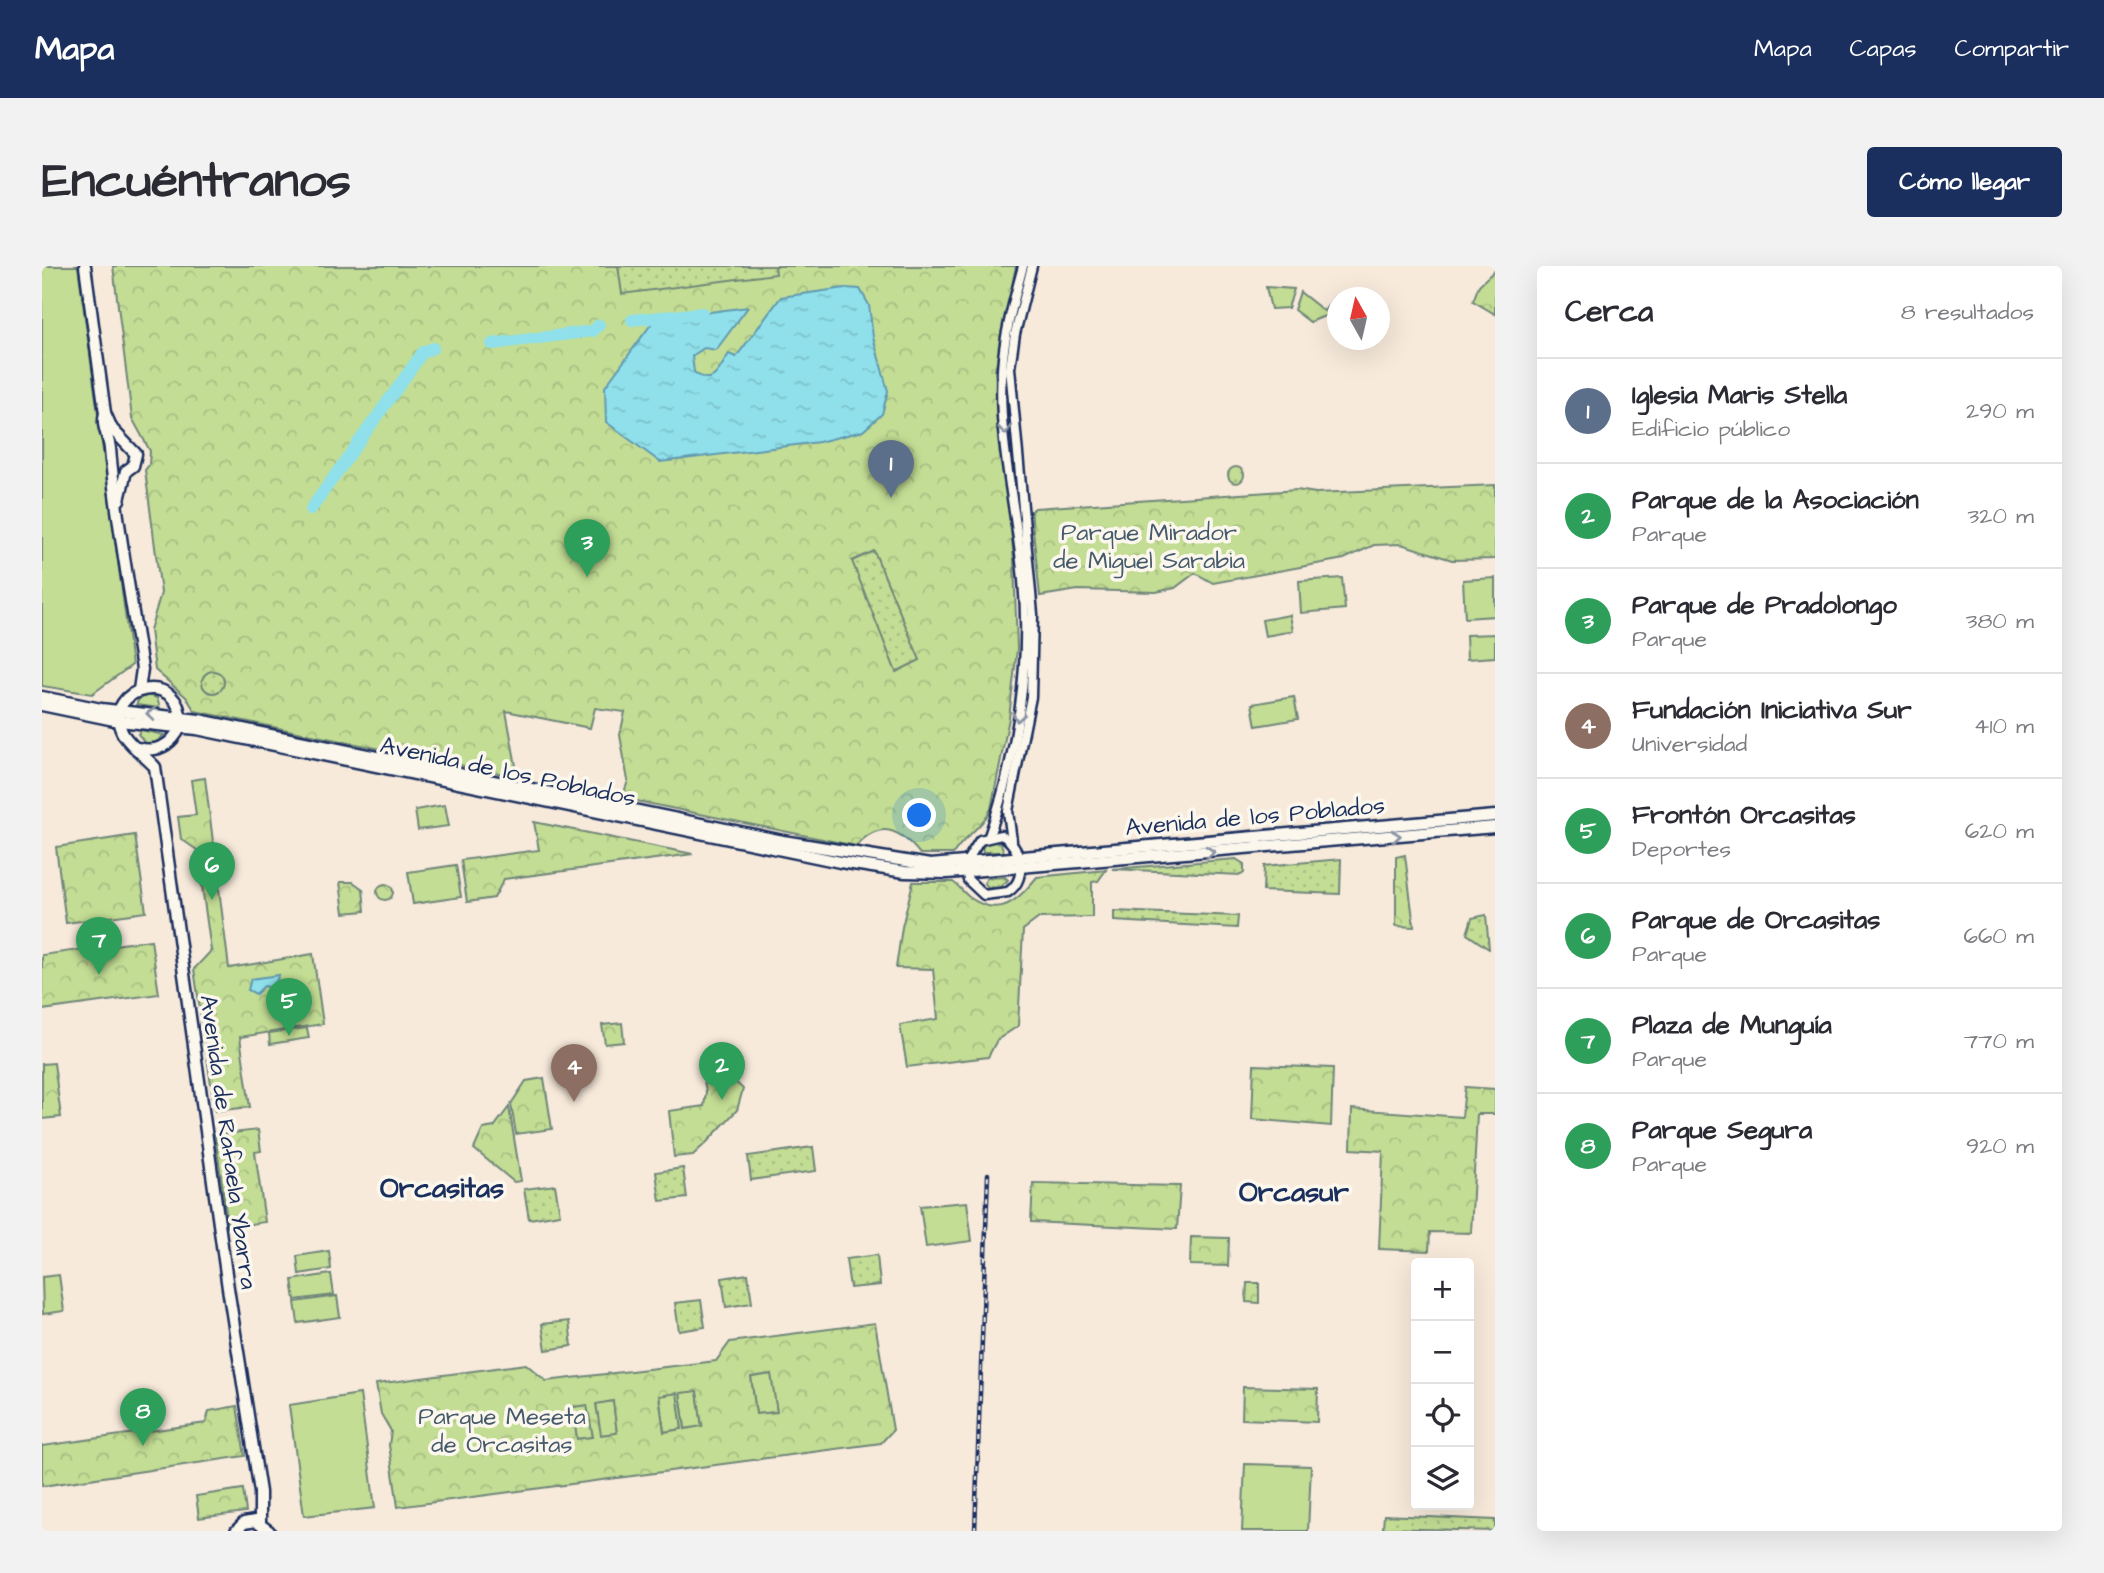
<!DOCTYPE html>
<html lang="es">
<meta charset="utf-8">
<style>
:root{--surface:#fff;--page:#f2f2f3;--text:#2b2b33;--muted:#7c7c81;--line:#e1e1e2;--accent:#1b2f5e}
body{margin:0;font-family:"Architects Daughter",sans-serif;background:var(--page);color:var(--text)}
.controls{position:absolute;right:21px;bottom:21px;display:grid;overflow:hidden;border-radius:7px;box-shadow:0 7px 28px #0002}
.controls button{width:63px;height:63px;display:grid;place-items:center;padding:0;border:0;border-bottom:2px solid var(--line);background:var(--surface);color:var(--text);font:35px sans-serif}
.compass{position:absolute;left:1285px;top:21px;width:63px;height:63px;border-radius:50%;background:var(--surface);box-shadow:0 7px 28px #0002;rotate:352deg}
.you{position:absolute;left:878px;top:550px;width:24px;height:24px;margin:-18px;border:5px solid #fff;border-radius:50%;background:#1a73e8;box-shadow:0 0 0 10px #1a73e833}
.badge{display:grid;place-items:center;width:46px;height:46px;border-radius:50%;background:var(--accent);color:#fff;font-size:23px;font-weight:700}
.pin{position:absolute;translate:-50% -58px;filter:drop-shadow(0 2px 4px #0008)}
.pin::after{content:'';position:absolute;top:37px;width:24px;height:21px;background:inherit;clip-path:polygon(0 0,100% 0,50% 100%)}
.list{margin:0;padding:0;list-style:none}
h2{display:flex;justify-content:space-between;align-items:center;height:91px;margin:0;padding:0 28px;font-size:30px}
h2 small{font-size:23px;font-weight:400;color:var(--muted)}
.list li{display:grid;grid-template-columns:46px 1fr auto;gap:21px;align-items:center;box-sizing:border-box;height:105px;padding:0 28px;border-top:2px solid var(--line)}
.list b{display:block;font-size:26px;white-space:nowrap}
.list p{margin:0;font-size:23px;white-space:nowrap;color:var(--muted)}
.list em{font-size:23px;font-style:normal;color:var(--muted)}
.icon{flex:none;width:38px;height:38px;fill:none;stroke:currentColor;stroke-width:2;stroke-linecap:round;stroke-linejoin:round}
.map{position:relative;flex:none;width:1453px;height:1265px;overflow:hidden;border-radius:7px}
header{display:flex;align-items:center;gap:42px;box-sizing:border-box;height:98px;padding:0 35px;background:var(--accent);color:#fff}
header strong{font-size:33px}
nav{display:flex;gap:38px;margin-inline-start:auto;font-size:24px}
.intro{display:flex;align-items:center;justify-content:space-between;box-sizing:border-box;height:168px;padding:0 42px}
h1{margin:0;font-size:49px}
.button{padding:18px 32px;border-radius:7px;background:var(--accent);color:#fff;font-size:24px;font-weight:700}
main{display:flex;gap:42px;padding:0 42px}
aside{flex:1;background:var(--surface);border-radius:7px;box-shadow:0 7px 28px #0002}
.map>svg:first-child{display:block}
</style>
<header>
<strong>Mapa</strong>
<nav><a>Mapa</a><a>Capas</a><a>Compartir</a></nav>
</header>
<div class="intro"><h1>Encuéntranos</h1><a class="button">Cómo llegar</a></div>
<main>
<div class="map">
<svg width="1453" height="1265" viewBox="0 0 1453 1265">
<defs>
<pattern id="park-crowns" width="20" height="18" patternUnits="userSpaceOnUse" patternTransform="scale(1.75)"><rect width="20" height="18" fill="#c3dd94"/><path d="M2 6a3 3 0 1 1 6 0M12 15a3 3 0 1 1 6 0" fill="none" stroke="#a7be82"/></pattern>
<pattern id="garden-dots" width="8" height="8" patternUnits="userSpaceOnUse" patternTransform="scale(1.75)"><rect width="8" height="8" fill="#c3dd94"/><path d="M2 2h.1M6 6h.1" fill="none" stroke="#a7be82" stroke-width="1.8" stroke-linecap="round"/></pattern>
<pattern id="water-ripples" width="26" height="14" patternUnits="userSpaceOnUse" patternTransform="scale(1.75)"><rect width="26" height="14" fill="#8fe0ea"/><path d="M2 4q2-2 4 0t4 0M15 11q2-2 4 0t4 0" fill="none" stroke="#7bc0cb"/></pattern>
</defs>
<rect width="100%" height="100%" fill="#f7eadb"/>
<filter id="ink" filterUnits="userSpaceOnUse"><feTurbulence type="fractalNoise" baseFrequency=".0143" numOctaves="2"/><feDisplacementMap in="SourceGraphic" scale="14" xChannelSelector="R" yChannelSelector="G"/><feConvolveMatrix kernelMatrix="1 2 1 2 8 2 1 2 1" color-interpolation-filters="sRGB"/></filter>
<g filter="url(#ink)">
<g fill="#c3dd94" stroke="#6f8679" stroke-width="2">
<polygon points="0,0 36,0 90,399 50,428 0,420"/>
<polygon points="1224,21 1252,23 1246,42 1229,43"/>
<polygon points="1258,26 1282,45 1292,31 1295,33 1295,45 1268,56 1252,44"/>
<polygon points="1300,312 1303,343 1259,347 1257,315"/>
<polygon points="1453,312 1453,350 1423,352 1421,314"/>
<polygon points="1248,349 1251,365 1223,370 1220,354"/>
<polygon points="1453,368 1453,391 1425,393 1424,369"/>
<polygon points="106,429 115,432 118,442 94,439 97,433"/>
<polygon points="1252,431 1256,453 1214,460 1210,438"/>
<polygon points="99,464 122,469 113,477 104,478 96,468"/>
<polygon points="403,539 407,560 376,564 373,544"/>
<polygon points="414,599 419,631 371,638 366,606"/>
<polygon points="265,762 267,772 228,778 227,767"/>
<polygon points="925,936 930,975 884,981 878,940"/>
<polygon points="287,985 289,1003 257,1008 255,990"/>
<polygon points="289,1008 292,1029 253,1034 250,1014"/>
<polygon points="17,1009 22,1045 1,1048 0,1011"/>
<polygon points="295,1030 298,1051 256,1057 253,1036"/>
<polygon points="730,1108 735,1146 714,1148 709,1111"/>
<polygon points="655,1124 660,1161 643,1163 638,1127"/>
<polygon points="636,1127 640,1163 622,1166 617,1129"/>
<polygon points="318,1128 333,1242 262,1250 247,1139"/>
<polygon points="571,1135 575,1167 558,1169 554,1137"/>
<polygon points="546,1139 551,1171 535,1173 530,1141"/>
<polygon points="1203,1198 1269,1200 1266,1265 1200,1265"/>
</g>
<g fill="url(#park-crowns)" stroke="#6f8679" stroke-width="2" fill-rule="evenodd">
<path d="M 71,0 L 974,0 L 953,105 L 972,294 L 975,383 L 967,452 L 949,543 C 940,562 922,570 911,588 L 878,588 C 857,562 838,554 814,580 L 580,532 L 586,515 L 578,469 L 583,446 L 553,442 L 548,462 L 464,445 L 476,511 L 153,445 L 144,431 L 113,404 L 108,364 L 119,327 L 103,204 L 107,199 L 108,185 L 90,152 Z"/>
<polygon points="1453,4 1453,48 1431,35 1437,19"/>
<polygon points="1453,219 1453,293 1410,294 1359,278 1332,279 1302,293 1171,317 1153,307 1133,322 1114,326 1036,324 998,330 989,245 993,242 1255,224 1274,227"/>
<polygon points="163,512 187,702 271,688 281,758 198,771 208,841 173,845 152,703 169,685 155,584 139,573 136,551 154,549 149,514"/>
<polygon points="492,556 651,588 462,613 452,632 425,636 419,594 497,584"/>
<polygon points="93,569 104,646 24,657 14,581"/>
<polygon points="1363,589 1372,661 1354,660 1354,591"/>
<path d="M 1064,604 L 1056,615 L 1050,616 L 1050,651 L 997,652 L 981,664 L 976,760 L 955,774 L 946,791 L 865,801 L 858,759 L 896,753 L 891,703 L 854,702 L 860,661 L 871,616 L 911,616 C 917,620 921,626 927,631 C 958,653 975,635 995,611 Z"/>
<polygon points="298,616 311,616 321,623 323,645 302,647"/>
<circle cx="343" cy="626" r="8"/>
<polygon points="109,674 117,728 0,744 0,689"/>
<polygon points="580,757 582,776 563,778 560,759"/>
<polygon points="665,790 701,823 695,844 665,876 651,889 632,891 627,845 662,840 664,826 658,791"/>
<polygon points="12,797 19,851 0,853 0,798"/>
<polygon points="1212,799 1291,802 1289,860 1210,853"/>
<polygon points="502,812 510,863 474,868 469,838 484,815"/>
<polygon points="1423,821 1453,823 1453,848 1435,848 1429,967 1388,966 1387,985 1337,983 1341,885 1309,883 1310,843 1420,851"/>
<polygon points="467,841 479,915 472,916 432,883 441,863 452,861"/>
<polygon points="216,864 219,885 213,886 223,956 186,961 173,869"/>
<polygon points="991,917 1138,920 1135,963 989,956"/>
<polygon points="1149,971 1187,972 1186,1000 1148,999"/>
<polygon points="1205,1017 1217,1017 1217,1037 1204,1036"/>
<path d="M 833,1057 L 851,1164 L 839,1177 L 356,1241 L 347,1179 L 349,1165 L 339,1148 L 334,1118 L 484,1098 L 504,1115 L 674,1095 L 688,1076 ZM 729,1108 L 735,1146 L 714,1148 L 709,1111 ZM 655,1125 L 660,1160 L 643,1163 L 638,1127 ZM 635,1127 L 640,1163 L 622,1166 L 617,1130 ZM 571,1135 L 575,1167 L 559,1169 L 554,1138 ZM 545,1139 L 551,1171 L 535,1173 L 530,1141 Z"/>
<polygon points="1201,1121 1276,1123 1275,1156 1200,1153"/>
<polygon points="195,1140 203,1190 0,1220 0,1180 164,1157 167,1145"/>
<polygon points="201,1223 204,1246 157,1252 154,1230"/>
</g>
<g fill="url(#garden-dots)" stroke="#6f8679" stroke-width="2">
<polygon points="576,0 733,0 734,8 580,28"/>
<circle cx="1194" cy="209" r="8"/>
<polygon points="832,285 878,394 854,406 810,295"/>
<circle cx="171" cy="416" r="11"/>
<polygon points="951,575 959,578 962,586 941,586 940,580"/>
<polygon points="1194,593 1202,598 1202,607 1199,609 1070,603"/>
<polygon points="1299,593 1298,628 1221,625 1222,600"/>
<polygon points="963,611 966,614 957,622 946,621 942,617 945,612"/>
<polygon points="1072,645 1196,650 1195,662 1072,655"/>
<polygon points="1444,649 1447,683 1425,668 1430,652"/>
<polygon points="771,881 774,905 709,914 706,890"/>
<polygon points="641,902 645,932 618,935 614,906"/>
<polygon points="513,919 518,948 487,953 482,923"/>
<polygon points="835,989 838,1019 808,1022 804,993"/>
<polygon points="706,1008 710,1037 684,1041 680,1012"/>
<polygon points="659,1034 663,1061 637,1065 633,1037"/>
<polygon points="527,1055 530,1080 504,1084 500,1058"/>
<polygon points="1342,1249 1453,1254 1453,1265 1341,1262"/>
</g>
<g fill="url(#water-ripples)" stroke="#6199b2" stroke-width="2">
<path d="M 803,22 L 818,23 L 827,39 L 831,71 L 846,125 L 840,148 L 821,165 L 777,176 L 618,196 L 564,156 L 563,121 L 613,53 L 706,41 L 674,84 L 662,82 L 650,90 L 652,106 C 673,123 677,101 687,88 L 694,91 L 739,31 Z"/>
<polygon points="237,709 231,722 222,720 214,728 206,724 209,713"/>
</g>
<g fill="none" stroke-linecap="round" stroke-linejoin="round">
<g stroke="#8fe0ea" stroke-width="12">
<polyline points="590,54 660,47"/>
<polyline points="450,78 551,65 557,59"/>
<polyline points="269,243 381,86 391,82"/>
</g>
<g stroke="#1b2f5e" stroke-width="13">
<g id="minor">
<path d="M 959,569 C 979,579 987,612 966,626 L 942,629 L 926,614 L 923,598 L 938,574 Z"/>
<path d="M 947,570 C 975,490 989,400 981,314 C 975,245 955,173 960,104 C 962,69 972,34 981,0"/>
<polyline points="970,575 966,545 989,431 991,348 968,102 973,68 990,0"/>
</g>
</g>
<g stroke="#1b2f5e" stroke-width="15">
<g id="major">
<path d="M 43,0 L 63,147 C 59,161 67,170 68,183 C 74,255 89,330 100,403 L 97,424"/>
<polyline points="63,147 70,163 94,188 91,200 84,205 77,234"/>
<polyline points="0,431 59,443 157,454 741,575 888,599 1453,550"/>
<polyline points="0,439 77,455 155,463 798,596 863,606 905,607 1453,561"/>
<path d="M 96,482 C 116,487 129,479 138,462 C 145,400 58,420 80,466 C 85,477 104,491 113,501 L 186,1022 L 218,1226 L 218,1256"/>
<polyline points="194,1265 202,1257 213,1255 227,1265"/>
</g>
</g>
<use href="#minor" stroke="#fbf7ec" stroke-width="8"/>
<use href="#major" stroke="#fbf7ec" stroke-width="10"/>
<g stroke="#1b2f5e" stroke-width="4.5">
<polyline id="rail" points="933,1265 946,908"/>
</g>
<use href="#rail" stroke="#fbf7ec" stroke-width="2" stroke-dasharray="5" stroke-linecap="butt"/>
</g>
<defs><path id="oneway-chevron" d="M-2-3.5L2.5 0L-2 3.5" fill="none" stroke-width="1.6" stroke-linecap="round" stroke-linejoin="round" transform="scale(1.75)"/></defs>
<g stroke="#8b93a5">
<use href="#oneway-chevron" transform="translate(963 164) rotate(84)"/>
<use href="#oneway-chevron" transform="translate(109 448) rotate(-174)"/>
<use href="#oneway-chevron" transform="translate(976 451) rotate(100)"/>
<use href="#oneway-chevron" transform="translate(1354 570) rotate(-5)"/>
<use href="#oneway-chevron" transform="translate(1168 586) rotate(-4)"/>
</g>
</g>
<g text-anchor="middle" stroke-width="7" stroke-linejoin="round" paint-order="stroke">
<g font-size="24" fill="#455a6c" stroke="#fbf7ec">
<text x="1107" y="274">Parque Mirador<tspan x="1107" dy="28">de Miguel Sarabia</tspan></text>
<text x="460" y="1158">Parque Meseta<tspan x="460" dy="28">de Orcasitas</tspan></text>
</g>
<g font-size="24" fill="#1b2f5e" stroke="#fbf7ec">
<text transform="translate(466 505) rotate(12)" y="8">Avenida de los Poblados</text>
<text transform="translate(1213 550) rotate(-5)" y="8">Avenida de los Poblados</text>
<text transform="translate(187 876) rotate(82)" y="8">Avenida de Rafaela Ybarra</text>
</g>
<g font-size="28" font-weight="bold" fill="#1b2f5e" stroke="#fbf7ec">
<text x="400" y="931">Orcasitas</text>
<text x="1252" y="935">Orcasur</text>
</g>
</g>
</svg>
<div class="controls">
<button>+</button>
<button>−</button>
<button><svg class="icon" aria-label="locate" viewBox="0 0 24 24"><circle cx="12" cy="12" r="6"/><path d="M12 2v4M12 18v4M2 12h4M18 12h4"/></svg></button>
<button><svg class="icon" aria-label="layers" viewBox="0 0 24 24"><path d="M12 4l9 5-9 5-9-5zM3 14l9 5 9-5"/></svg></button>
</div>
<svg class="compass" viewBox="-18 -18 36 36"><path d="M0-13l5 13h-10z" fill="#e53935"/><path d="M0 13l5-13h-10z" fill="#7c7c81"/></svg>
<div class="you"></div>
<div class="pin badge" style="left:849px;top:232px;background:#5c6f8a">1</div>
<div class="pin badge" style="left:680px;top:834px;background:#2e9e5b">2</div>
<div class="pin badge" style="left:545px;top:311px;background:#2e9e5b">3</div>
<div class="pin badge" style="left:532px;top:836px;background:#8d6e63">4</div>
<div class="pin badge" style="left:247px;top:770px;background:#2e9e5b">5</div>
<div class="pin badge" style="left:170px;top:634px;background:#2e9e5b">6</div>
<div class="pin badge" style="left:57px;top:709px;background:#2e9e5b">7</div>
<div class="pin badge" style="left:101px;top:1180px;background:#2e9e5b">8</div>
</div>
<aside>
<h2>Cerca<small>8 resultados</small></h2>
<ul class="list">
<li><span class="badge" style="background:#5c6f8a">1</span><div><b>Iglesia Maris Stella</b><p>Edificio público</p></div><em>290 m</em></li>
<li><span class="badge" style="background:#2e9e5b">2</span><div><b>Parque de la Asociación</b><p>Parque</p></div><em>320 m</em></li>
<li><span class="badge" style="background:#2e9e5b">3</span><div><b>Parque de Pradolongo</b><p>Parque</p></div><em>380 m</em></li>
<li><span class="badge" style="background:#8d6e63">4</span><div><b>Fundación Iniciativa Sur</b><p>Universidad</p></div><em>410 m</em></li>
<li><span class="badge" style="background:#2e9e5b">5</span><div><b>Frontón Orcasitas</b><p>Deportes</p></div><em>620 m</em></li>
<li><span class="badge" style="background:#2e9e5b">6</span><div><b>Parque de Orcasitas</b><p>Parque</p></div><em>660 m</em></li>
<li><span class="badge" style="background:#2e9e5b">7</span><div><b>Plaza de Munguía</b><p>Parque</p></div><em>770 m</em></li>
<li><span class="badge" style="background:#2e9e5b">8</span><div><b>Parque Segura</b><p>Parque</p></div><em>920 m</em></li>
</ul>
</aside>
</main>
